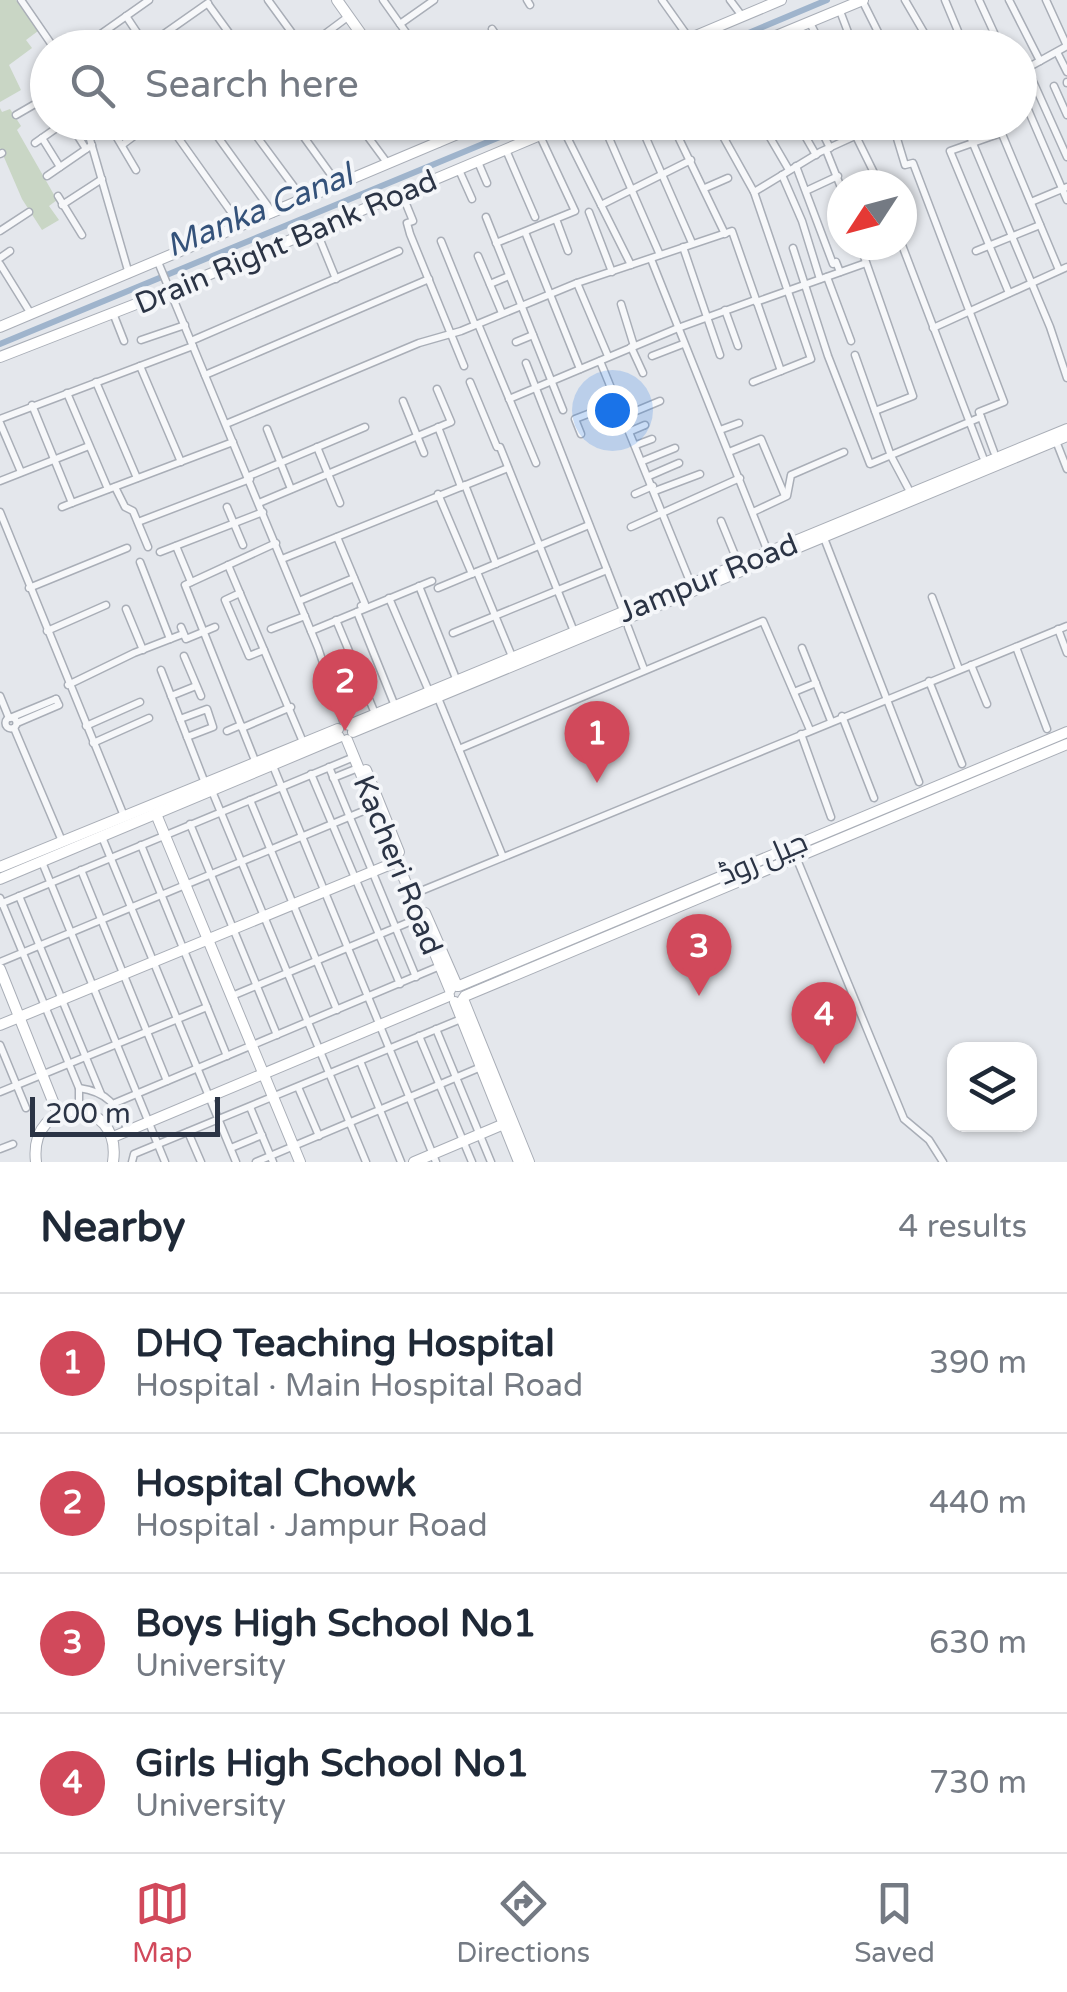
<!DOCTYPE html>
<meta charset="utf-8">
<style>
:root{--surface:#fff;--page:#f2f2f3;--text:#1f2937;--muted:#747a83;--line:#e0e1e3;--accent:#d1495b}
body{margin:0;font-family:"Varela Round",Cairo,sans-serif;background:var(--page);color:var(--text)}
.controls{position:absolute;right:30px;bottom:30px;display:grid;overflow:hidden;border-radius:20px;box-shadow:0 2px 8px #0004}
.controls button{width:90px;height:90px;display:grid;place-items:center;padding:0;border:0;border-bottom:2px solid var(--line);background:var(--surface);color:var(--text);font:50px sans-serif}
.compass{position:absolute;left:827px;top:170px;width:90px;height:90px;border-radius:50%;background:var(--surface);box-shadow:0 2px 8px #0004;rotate:234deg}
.scale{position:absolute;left:30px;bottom:25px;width:190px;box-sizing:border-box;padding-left:10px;border:5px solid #2b3445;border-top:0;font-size:28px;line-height:35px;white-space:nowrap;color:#2b3445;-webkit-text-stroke:8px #f4f6f9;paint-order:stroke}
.you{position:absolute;left:612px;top:410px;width:35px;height:35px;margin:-25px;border:8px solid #fff;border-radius:50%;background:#1a73e8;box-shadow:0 0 0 15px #1a73e833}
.badge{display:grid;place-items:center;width:65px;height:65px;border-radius:50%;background:var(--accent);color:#fff;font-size:32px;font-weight:700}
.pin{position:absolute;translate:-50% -82px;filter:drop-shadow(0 2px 5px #0008)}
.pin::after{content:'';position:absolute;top:52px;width:35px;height:30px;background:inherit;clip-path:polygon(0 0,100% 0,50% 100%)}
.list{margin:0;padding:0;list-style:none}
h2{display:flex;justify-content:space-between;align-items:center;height:130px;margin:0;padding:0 40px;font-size:42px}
h2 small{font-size:32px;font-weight:400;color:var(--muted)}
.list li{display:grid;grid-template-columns:65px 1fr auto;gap:30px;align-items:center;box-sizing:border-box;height:140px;padding:0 40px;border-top:2px solid var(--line)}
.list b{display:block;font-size:38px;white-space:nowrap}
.list p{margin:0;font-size:32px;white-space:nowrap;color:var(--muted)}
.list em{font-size:32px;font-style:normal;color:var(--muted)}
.icon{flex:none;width:55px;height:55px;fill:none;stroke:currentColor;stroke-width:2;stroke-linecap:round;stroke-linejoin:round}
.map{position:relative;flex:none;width:1067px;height:1162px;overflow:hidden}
.search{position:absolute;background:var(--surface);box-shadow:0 2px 8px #0004;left:30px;right:30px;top:30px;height:110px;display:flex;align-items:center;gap:25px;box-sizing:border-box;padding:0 35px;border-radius:55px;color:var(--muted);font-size:38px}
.sheet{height:690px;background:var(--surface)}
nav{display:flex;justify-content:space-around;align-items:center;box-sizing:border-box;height:140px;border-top:2px solid var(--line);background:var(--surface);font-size:28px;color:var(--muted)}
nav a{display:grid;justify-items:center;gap:5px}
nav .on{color:var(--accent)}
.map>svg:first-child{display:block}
</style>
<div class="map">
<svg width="1067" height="1162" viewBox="0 0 1067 1162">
<rect width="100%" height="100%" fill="#e4e7ec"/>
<g fill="#c9d6c5">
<polygon points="0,0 16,0 38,31 26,40 32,48 9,65 21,90 0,102"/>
<polygon points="0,108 2,112 10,109 21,126 17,130 57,200 49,206 59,220 42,230 22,199 0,148"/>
</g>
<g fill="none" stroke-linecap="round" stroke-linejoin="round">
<g stroke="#9fb4cc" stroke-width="6">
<polyline points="713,48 827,0"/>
<polyline points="0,344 536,122"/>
</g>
<g stroke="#a9aeb7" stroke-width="9">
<g id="street">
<polyline points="21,0 54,48"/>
<polyline points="268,0 303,48"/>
<polyline points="383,0 417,48"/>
<polyline points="527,0 530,5"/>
<polyline points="662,0 689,38"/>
<polyline points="730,0 742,16"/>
<polyline points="862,0 886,48"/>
<polyline points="905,0 933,48"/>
<polyline points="945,0 965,48"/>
<polyline points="979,0 1001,48"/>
<polyline points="1009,0 1040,61"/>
<polyline points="208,4 240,48"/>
<polyline points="840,11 854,48"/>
<polyline points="126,16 146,46"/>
<polyline points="810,23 823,48"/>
<polyline points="400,24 434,0"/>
<polyline points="492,29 505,48"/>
<polyline points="792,30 801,48"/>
<polyline points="81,48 149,0"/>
<polyline points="144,48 208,3"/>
<polyline points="211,48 230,34"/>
<polyline points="306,48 349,16"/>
<polyline points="1057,52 1067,72"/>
<polyline points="1027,68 1067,157"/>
<polyline points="1020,72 1067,46 1046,0"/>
<polyline points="36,78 48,114"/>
<polyline points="1067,82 1067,83"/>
<polyline points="1054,86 1067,115"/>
<polyline points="1020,91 1067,200"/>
<polyline points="16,115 42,100"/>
<polyline points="69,122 86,149"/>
<polyline points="85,122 129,274"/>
<polyline points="167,122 241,226"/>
<polyline points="207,122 273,213"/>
<polyline points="246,122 303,199"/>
<polyline points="293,122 337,183"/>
<polyline points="357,122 388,164"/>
<polyline points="602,122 660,255"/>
<polyline points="639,122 692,243"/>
<polyline points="671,122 725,234"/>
<polyline points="715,122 754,192 811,359 753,382"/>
<polyline points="761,122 789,170"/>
<polyline points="797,122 816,155"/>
<polyline points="817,122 830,148"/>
<polyline points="849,122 880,185"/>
<polyline points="892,122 905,165 913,163 1004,402 979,412 981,417"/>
<polyline points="964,122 1050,327 1067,378"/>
<polyline points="997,122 1059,270"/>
<polyline points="562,127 631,265"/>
<polyline points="113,131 136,170"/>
<polyline points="89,133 104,122"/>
<polyline points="1001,133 950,151 1009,293"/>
<polyline points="42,138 60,167"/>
<polyline points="35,143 65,122"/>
<polyline points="122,145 153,122"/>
<polyline points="506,150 535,217"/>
<polyline points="826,150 842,190"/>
<polyline points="0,154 2,153"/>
<polyline points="478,162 487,183"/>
<polyline points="796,166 833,264 836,262 840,272"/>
<polyline points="459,170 472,199"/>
<polyline points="782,175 802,221 820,279"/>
<polyline points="47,176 92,145"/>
<polyline points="852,185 861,182"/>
<polyline points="705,188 728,178"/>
<polyline points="808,190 838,176"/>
<polyline points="754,192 820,152 855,136"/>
<polyline points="402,194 413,221 407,223 410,234 464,366"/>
<polyline points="58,196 82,235"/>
<polyline points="1031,202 1067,187"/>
<polyline points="62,205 102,179"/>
<polyline points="601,205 691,160"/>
<polyline points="589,212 612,272"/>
<polyline points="486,217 563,410"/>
<polyline points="556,219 568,251"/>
<polyline points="316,230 336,279"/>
<polyline points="0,231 29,212"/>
<polyline points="525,232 580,369"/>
<polyline points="441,241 475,325"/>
<polyline points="496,243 575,211 540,136"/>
<polyline points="860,245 913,396 875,411"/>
<polyline points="902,245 983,457"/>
<polyline points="683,247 720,355"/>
<polyline points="793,248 828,356 870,464 981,417 994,452"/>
<polyline points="976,251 1040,225"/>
<polyline points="478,256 502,313"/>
<polyline points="0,258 10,251"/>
<polyline points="651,259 768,552"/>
<polyline points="158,262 318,648 344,724"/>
<polyline points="0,264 31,314"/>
<polyline points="827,277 851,341"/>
<polyline points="577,283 608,356"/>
<polyline points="490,284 509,276"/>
<polyline points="756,302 866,263"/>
<polyline points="621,304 634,346"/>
<polyline points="725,310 738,346"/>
<polyline points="113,313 124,341"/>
<polyline points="478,324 536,463"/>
<polyline points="933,328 1067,267"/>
<polyline points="141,340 185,325"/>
<polyline points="191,341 399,251"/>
<polyline points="516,342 533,335"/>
<polyline points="631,347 643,373"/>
<polyline points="855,355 891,456 908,488"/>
<polyline points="652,356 683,344"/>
<polyline points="600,361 689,579"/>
<polyline points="526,363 622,608"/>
<polyline points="140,366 181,462"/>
<polyline points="205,375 429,279"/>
<polyline points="96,382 137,478"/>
<polyline points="470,382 497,447 500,447 573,629"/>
<polyline points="67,393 108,489"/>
<polyline points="509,399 678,328 755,300"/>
<polyline points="403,401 424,453"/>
<polyline points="32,405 72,503 233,442"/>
<polyline points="624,416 660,401"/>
<polyline points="0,419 193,346"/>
<polyline points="0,423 21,472"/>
<polyline points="226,424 419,343 461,331 577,283 732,231 781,371"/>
<polyline points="438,427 461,487"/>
<polyline points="267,429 291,489"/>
<polyline points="720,430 739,423"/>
<polyline points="631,431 645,425"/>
<polyline points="581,434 575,419 619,402"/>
<polyline points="1056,441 1067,469"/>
<polyline points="636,445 652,439"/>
<polyline points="317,447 340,503"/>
<polyline points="729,452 761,439 785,496"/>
<polyline points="643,461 675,448"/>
<polyline points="249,476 365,427"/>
<polyline points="649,476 679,463"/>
<polyline points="0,481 89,446"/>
<polyline points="465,485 496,564"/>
<polyline points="115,487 125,507 133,511 148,547"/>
<polyline points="655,491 700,474"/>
<polyline points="438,494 472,574"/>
<polyline points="635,494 653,486"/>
<polyline points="259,503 451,422 437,389"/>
<polyline points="62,507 72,503"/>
<polyline points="227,507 243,545"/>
<polyline points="0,512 124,816"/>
<polyline points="753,512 787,496 791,475 844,452"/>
<polyline points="721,521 739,565"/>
<polyline points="138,522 250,479"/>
<polyline points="631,527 740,478"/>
<polyline points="337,537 365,604 361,606"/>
<polyline points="824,538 919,782"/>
<polyline points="176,546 191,582"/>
<polyline points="160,552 263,512"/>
<polyline points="282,559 508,468"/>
<polyline points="140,562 170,639"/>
<polyline points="228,565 303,742"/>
<polyline points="477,572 511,654"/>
<polyline points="419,586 457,681"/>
<polyline points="29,588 127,548"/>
<polyline points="438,588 589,525"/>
<polyline points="240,593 225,600 249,656 264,650"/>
<polyline points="932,597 959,669"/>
<polyline points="389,598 428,689 438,698 503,857"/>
<polyline points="299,601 354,578"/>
<polyline points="126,609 143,650"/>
<polyline points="357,612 395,706"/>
<polyline points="336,620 374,711"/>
<polyline points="181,627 186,639 215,627"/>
<polyline points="628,627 644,669"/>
<polyline points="271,629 305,616"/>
<polyline points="1058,629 1067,653"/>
<polyline points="47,631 106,605"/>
<polyline points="311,631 432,581"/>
<polyline points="453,633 607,570"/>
<polyline points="1016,647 1047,729"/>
<polyline points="802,648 831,721"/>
<polyline points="184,656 201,696"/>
<polyline points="971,665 987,704"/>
<polyline points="161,670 205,783"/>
<polyline points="929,681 962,764"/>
<polyline points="68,685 134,653 183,634"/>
<polyline points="794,692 816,683"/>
<polyline points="0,696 9,718"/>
<polyline points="171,696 196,686"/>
<polyline points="842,716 874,798"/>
<circle cx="11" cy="723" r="5.5"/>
<polyline points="10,718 56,699"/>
<polyline points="180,719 207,709 213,727 187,737"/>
<polyline points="17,723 59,705 56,699"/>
<polyline points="86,726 140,702"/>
<polyline points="14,728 62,841"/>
<polyline points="242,728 291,707"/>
<polyline points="227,731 241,725"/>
<polyline points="801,734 831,817"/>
<polyline points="93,743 149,718"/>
<polyline points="459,749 763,621 810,730"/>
<polyline points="256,763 185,585 276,543"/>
<polyline points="273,766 436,1162"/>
<polyline points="329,767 416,977"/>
<polyline points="311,774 400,984"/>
<polyline points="333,778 358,768"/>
<polyline points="212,791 366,1162"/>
<polyline points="250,800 337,1010"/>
<polyline points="190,824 277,1035"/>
<polyline points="102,837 236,1162"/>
<polyline points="141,845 227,1056"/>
<polyline points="796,857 904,1119 929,1140 943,1162"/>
<polyline points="42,862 165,1162"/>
<polyline points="81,870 167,1081"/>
<polyline points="416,893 1067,626"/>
<polyline points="19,896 101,1094"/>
<polyline points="0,898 79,1088 79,1111"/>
<polyline points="0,904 354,757"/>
<polyline points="0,962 373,807"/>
<polyline points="232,996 419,918"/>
<polyline points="436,1029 491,1162"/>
<polyline points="419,1036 472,1162"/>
<polyline points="0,1045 26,1108"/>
<polyline points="360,1061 401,1162"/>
<polyline points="298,1087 319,1136"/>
<path d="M 79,1088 C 108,1092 116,1105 128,1130"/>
<polyline points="0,1092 207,1007"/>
<polyline points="115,1103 440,966"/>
<polyline points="250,1107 273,1162"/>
<polyline points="188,1132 201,1162"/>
<polyline points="231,1148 262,1135"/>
<polyline points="0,1149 13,1144"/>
<polyline points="132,1162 134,1154 461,1019"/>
<polyline points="256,1162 481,1067"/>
</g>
</g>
<g stroke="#a9aeb7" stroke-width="12">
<g id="secondary">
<polyline points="337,0 371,48"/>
<polyline points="667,48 781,0"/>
<polyline points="747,48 863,0"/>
<polyline points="424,122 438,142"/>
<polyline points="0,327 486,122"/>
<polyline points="0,357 172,290 571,122"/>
<polyline points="349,725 1067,429"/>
<polyline points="353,732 1067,436"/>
<polyline points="347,740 450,990"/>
<polyline points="366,770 399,852"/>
<polyline points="156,814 300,1162"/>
<polyline points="0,867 338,729"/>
<polyline points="0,879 339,737"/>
<polyline points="425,913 457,986"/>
<polyline points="0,969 58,1114"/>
<polyline points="459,986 1067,732"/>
<polyline points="465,996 1067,744"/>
<polyline points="463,999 529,1162"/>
<polyline points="455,1002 519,1162"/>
<polyline points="0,1025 396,862"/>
<polyline points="113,1137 449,996"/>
<path d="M 36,1162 C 28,1093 123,1095 113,1162"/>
<polyline points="414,1162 504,1124"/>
</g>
</g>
<use href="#street" stroke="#f7f8fa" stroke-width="6"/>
<use href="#secondary" stroke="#fff" stroke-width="10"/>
</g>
<g text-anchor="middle" stroke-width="8" stroke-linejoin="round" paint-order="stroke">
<g font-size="30" fill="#2b3445" stroke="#f4f6f9">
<text transform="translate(286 242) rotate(-23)" y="10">Drain Right Bank Road</text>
<text transform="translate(708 578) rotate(-22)" y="10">Jampur Road</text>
<text transform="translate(763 858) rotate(-23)" y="10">جیل روڈ</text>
<text transform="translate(398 865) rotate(68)" y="10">Kacheri Road</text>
</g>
<g font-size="32" font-style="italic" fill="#34527a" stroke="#f4f6f9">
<text transform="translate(259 210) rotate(-22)" y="11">Manka Canal</text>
</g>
</g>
</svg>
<div class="controls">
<button><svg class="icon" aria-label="layers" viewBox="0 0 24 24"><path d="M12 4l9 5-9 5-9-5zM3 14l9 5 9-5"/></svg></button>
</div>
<svg class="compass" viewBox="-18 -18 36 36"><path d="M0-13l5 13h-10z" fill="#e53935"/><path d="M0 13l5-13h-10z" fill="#747a83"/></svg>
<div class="scale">200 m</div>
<div class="you"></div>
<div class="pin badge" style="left:597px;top:783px">1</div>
<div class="pin badge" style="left:345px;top:731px">2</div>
<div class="pin badge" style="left:699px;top:996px">3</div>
<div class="pin badge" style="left:824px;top:1064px">4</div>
<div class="search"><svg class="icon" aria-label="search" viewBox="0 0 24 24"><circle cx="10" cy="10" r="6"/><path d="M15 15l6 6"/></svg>Search here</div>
</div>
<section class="sheet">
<h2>Nearby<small>4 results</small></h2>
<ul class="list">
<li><span class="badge">1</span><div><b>DHQ Teaching Hospital</b><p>Hospital · Main Hospital Road</p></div><em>390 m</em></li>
<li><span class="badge">2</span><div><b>Hospital Chowk</b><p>Hospital · Jampur Road</p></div><em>440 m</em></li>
<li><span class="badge">3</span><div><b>Boys High School No1</b><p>University</p></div><em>630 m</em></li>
<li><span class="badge">4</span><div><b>Girls High School No1</b><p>University</p></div><em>730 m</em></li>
</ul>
</section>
<nav>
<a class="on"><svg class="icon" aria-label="map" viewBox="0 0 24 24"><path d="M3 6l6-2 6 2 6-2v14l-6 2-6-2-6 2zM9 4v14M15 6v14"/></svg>Map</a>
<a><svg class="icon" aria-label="directions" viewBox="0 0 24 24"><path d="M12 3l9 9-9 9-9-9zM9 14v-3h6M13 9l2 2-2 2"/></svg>Directions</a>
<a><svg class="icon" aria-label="saved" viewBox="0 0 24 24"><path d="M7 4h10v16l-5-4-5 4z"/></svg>Saved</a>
</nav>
